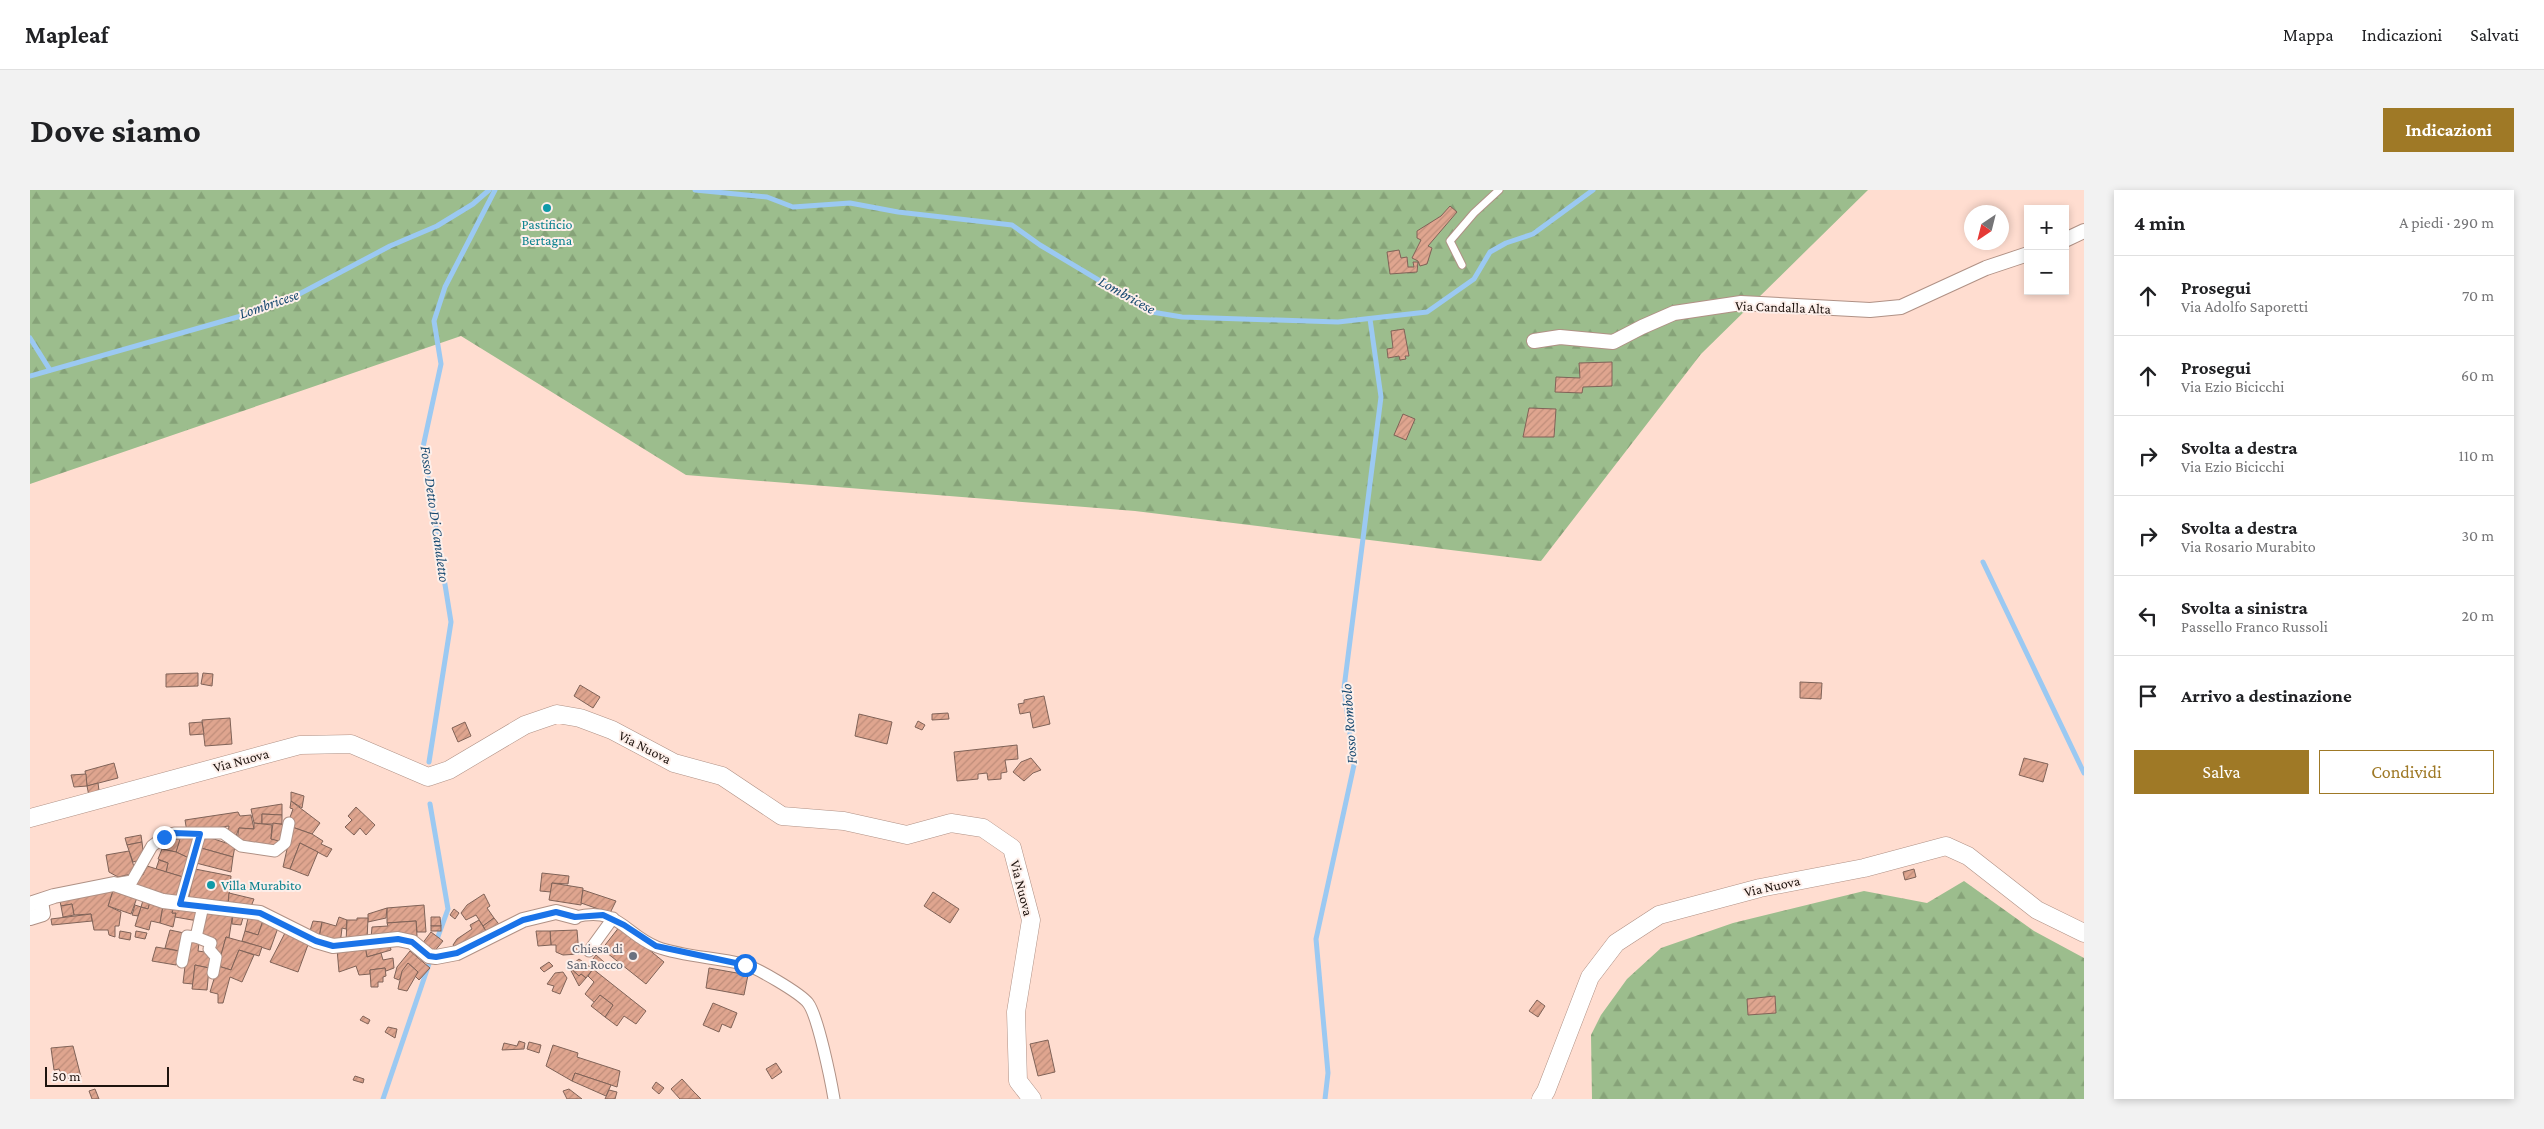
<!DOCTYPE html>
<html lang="it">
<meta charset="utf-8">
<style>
:root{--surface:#fff;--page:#f2f2f2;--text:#202124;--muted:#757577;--line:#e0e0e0;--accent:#9f7926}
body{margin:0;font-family:"Crimson Pro",serif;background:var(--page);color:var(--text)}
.controls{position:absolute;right:15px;top:15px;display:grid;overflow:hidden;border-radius:0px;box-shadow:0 2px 8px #0003}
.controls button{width:45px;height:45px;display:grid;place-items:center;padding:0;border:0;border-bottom:1px solid var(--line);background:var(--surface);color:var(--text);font:25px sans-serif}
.compass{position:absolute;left:1934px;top:15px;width:45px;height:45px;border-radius:50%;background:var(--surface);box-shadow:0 2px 8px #0003;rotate:215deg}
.scale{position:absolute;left:15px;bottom:12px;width:124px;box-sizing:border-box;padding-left:5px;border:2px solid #1e130e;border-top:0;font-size:14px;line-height:18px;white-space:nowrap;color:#1e130e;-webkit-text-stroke:4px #fdefea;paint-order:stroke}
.stop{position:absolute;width:15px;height:15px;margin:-11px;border:4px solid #1a73e8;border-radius:50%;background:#fff}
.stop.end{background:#1a73e8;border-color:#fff;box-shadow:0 1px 5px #0008}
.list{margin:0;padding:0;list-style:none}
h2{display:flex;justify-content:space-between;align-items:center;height:65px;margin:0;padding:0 20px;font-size:21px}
h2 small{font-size:16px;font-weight:400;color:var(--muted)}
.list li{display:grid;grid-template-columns:32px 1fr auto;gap:15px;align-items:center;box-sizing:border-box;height:80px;padding:0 20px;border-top:1px solid var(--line)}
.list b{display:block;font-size:19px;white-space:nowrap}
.list p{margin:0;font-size:16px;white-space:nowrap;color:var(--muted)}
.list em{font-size:16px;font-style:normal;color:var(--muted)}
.actions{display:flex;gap:10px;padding:15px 20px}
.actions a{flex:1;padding:11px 0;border:1px solid var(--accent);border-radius:0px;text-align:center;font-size:18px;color:var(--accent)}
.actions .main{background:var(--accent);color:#fff}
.icon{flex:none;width:28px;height:28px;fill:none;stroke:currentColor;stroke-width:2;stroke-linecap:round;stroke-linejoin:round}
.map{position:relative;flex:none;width:2054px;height:909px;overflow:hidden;border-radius:0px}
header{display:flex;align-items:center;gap:30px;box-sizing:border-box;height:70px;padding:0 25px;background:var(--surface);border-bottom:1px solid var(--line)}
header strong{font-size:24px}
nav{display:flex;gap:28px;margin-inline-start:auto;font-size:18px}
.intro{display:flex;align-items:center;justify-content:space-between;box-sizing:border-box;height:120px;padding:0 30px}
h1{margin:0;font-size:35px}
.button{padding:12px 22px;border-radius:0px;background:var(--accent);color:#fff;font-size:18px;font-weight:700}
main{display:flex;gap:30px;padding:0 30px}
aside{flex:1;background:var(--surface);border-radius:0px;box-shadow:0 2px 8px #0003}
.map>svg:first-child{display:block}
</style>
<header>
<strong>Mapleaf</strong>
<nav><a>Mappa</a><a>Indicazioni</a><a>Salvati</a></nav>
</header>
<div class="intro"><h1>Dove siamo</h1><a class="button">Indicazioni</a></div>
<main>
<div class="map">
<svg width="2054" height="909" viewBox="0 0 2054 909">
<defs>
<pattern id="forest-firs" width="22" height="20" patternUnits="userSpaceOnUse" patternTransform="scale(1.25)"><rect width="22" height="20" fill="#9cbd8d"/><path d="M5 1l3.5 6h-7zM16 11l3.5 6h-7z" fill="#86a278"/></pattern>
<pattern id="building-hatch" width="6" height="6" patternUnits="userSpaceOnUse" patternTransform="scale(1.25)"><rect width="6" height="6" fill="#dfa58f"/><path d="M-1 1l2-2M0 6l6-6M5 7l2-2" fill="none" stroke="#bf8d7a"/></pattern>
</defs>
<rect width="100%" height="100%" fill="#ffddd0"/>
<g fill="url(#forest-firs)">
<polygon points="0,0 1838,0 1671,164 1511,371 1105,321 656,285 431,146 0,294"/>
<polygon points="1934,691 2004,741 2054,768 2054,909 1562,909 1561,845 1571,825 1597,789 1631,758 1703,733 1834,701 1897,713"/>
</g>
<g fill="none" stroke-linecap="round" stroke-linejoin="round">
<g stroke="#9bc9f2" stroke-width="5">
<polyline points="665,0 737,7 763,17 820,13 868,22 982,35 1010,55 1122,122 1152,127 1308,132 1397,122 1444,89 1460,62 1476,53 1503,44 1563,0"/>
<polyline points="0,148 20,180"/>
<polyline points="0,186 211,126 258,110 360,56 407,36 443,14 459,0"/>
<polyline points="1953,372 2054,583"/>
<polyline points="399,572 421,432 393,257 411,174 404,131 415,97 465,0"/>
<polyline points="400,614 418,719 406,752"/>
<polyline points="353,909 401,768"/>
<polyline points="1295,909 1298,883 1286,749 1324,575 1314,498 1351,207 1340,129"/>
</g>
</g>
<g fill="url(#building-hatch)" stroke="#806358">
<polygon points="1420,16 1427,22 1398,56 1402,58 1397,74 1390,76 1388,71 1382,68 1391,50 1387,48 1387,41 1411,26"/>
<polygon points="1369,60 1371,68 1377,67 1378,77 1384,77 1383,72 1388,72 1387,82 1360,84 1357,62"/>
<polygon points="1374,139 1379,166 1375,166 1376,169 1370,170 1369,166 1358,168 1357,159 1363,158 1361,141"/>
<polygon points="1582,172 1582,196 1553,197 1552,203 1525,202 1526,187 1550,188 1549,173"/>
<polygon points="1499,218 1526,219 1524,247 1493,247"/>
<polygon points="1373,224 1385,229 1376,250 1364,245"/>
<polygon points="168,483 168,496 136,497 136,484"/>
<polygon points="173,483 183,484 182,496 171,494"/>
<polygon points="1770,492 1792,493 1791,509 1770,508"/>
<polygon points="550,495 570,507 563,518 544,506"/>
<polygon points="1014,506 1020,534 1003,538 1000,522 990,524 988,514 994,513 994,510"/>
<polygon points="918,523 919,529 902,530 902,524"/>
<polygon points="829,524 862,532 857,554 825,546"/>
<polygon points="200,528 202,554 175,556 172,530"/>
<polygon points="888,531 895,535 892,540 885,537"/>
<polygon points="172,532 174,544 160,545 159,533"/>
<polygon points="435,532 441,546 428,552 422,538"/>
<polygon points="987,555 988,569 975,570 977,582 971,583 971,589 958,590 957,583 948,584 948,589 927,591 924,562"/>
<polygon points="1001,568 1011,580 1003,583 994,591 983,582 991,572"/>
<polygon points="1994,568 2018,574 2013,592 1989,585"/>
<polygon points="84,573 88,588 57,596 55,581"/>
<polygon points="56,584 57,596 44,597 41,585"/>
<polygon points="68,593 70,608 60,611 57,596"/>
<polygon points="261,602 274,606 272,618 261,611"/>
<polygon points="261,611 290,633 282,644 262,637 259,630 263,619 260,618"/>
<polygon points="252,614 252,625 232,624 232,634 224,633 221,619"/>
<polygon points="326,617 345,635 336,645 330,638 324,645 315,637 322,630 318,626"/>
<polygon points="208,622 210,626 221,625 224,639 209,638 206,646 198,644 199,636 157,642 155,630"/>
<polygon points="232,624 252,625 252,634 232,634"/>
<polygon points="224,633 242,635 241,649 248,650 246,658 207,650 209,638 224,639"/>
<polygon points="243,633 256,635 253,652 241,649"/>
<polygon points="262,637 282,644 293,651 291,654 302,659 297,667 270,653 260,679 253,677"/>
<polygon points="151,644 166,645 161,669 146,662"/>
<polygon points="111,645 112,652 97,655 95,648"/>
<polygon points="175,646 205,656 203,667 171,658"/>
<polygon points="150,649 146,662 132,659 135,650"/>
<polygon points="112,652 114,669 103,672 97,655"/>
<polygon points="270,653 288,662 278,686 260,679"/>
<polygon points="171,658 203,667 201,682 166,673"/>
<polygon points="132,659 146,662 161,669 153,687 136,682 138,673 128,669"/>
<polygon points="99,661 106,683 88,687 79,682 76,665"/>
<polygon points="129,670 138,673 136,682 126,679"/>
<polygon points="117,676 153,687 146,712 105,698 110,685 113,685"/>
<polygon points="165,679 201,686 198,715 158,711"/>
<polygon points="1884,679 1886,687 1875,690 1873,682"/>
<polygon points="512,683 539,686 538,694 522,693 521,702 510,701"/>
<polygon points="522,693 553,698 551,715 519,710"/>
<polygon points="84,697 108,705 101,724 78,716"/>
<polygon points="84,697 78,716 91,722 89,736 85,736 85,747 79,745 78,740 64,740 61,724 44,725 42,714 31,716 29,707"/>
<polygon points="553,700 586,711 580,723 551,713"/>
<polygon points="903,702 929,719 920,733 894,716"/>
<polygon points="199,703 224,709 220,719 198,715"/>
<polygon points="454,704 460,716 457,718 464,728 453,736 446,725 436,730 431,723 437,715"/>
<polygon points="114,707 121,709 118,719 111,717"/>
<polygon points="120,712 133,716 130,733 121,731 119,740 105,736 111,717 118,719"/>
<polygon points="42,714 44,725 33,727 31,716"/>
<polygon points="105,715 111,717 108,726 102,725"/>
<polygon points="394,715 396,742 387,742 386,731 357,733 357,718"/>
<polygon points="133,716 143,719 142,723 146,723 143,737 130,733"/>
<polygon points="144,716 170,717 168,731 145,727 146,723 142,723"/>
<polygon points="175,717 203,722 199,748 196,747 191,766 183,763 186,749 170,747"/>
<polygon points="357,718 356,728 338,732 338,724"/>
<polygon points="424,719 429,723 425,729 420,725"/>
<polygon points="203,722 214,724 211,735 202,734"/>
<polygon points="61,724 62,731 22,735 21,729"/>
<polygon points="219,724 234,728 228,745 215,741"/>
<polygon points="309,727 317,730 316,739 312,738 310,755 289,748 292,732 306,736"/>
<polygon points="401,727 410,727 411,736 401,736"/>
<polygon points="234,728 249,735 240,760 212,751 215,741 228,745"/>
<polygon points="327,728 338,728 337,750 316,753 317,730 327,730"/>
<polygon points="464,728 472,738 459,746 453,736"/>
<polygon points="449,730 459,746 427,762 423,755 427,749 442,739 440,735"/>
<polygon points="283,731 292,732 289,746 279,744"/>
<polygon points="386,731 387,746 341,749 342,737 358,736 357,733"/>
<rect x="401" y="736" width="10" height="5"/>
<polygon points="590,736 634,772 616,794 572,759"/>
<polygon points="140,740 154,743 149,761 135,758"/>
<polygon points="547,740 549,764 533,765 526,762 526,755 521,755 520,741"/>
<polygon points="90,741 101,743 100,750 89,748"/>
<polygon points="106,741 117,743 115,749 105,747"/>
<polygon points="256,741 279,752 268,782 240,772"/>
<polygon points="506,741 520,741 521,755 508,756"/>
<polygon points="401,742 413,751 403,763 392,754"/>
<polygon points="196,747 232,757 229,766 209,760 201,780 188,776"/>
<polygon points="158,751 169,753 168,761 181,763 179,778 165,775 163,794 153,793"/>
<polygon points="359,751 361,760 337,767 335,756"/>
<polygon points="335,756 337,767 351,763 353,770 363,768 364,778 356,781 355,778 340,780 340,784 329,785 326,776 309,782 307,759"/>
<polygon points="126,757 149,761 146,775 122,771"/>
<polygon points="209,760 224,765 212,792 200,787 193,813 188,813 188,804 180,802 188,776 201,780"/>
<polygon points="380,761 400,778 389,790 385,786 388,782 378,773 369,790 364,788 367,777"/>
<polygon points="566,765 574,772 567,779 560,773"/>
<polygon points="549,769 563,779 556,788 551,784 549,786 539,777"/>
<polygon points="519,772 523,776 514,782 510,778"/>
<polygon points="378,773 388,782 377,801 368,799 372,781"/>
<polygon points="165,775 179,778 177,800 162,799"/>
<polygon points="539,777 549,786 551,784 556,788 549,796"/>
<polygon points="355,778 356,786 353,787 353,792 348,792 348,797 341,797 340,780"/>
<polygon points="679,778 718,785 714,805 676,798"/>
<polygon points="563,779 616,821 606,834 594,826 587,836 575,827 583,815 570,805 565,813 555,804 564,792 558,786"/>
<polygon points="533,782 537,788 530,804 522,801 524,796 517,794 525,783"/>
<polygon points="570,805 583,815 575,827 561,816"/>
<polygon points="1745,806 1746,823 1718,825 1717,809"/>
<polygon points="1507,810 1515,816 1508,827 1499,821"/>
<polygon points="683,813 707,823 701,838 692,834 689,842 673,835"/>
<polygon points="333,826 340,830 338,834 330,830"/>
<polygon points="358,837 367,839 365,848 355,842"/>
<polygon points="1018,850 1025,882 1008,886 1000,854"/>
<polygon points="489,851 495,853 494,859 472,860 474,853 487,856"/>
<polygon points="499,852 511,855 509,863 497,859"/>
<polygon points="523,855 548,863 547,867 590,881 587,897 545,883 542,891 516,876"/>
<polygon points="43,856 51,887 39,890 37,885 32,886 29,879 24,880 21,858"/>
<polygon points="746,873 752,882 742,889 736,879"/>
<polygon points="545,883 581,895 576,906 542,891"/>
<polygon points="325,886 334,889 333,893 323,890"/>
<polygon points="652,889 663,901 671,909 650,909 641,899"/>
<polygon points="626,892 634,898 629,904 622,898"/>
<polygon points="65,899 69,909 62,909 59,901"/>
<polygon points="539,899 552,909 537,909 533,901"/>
<polygon points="579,900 587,902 585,909 575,909"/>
</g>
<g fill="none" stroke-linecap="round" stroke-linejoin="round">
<g stroke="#b09185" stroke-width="9">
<polyline id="service" points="1432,75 1420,51 1444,23 1469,0"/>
</g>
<g stroke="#b09185" stroke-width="13">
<g id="pedestrian">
<polyline points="84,694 102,691 122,656 134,647 144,643 193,643 211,656 245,661 255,653 259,633"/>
<polyline points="150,714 170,644"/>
<path d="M 545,727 C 589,716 594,744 627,757 C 654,767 685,767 713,774 C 726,777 770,803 778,813 C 788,826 801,891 804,909"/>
<polyline points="166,747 181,753 179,759 186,767 183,783"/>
<polyline points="559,761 583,728"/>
<polyline points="152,772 157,746 166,747 173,716"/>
</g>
</g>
<g stroke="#b09185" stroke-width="16">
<g id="minor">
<polyline points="2035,50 2054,41"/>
<polyline points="1504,151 1530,147 1583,152 1612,137 1644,123 1711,113 1840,120 1871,117 1956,78 1998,64"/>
<polyline points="0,714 24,706 84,694 133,711 230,723 286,751 303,756 368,749 382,752 399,766 406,767 427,763 493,730 526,722 545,727"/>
<polyline points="0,728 13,724 11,711"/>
</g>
</g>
<g stroke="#b09185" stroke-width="19">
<g id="tertiary">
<polyline points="0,628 270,555 321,554 398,587 419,580 495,535 527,524 550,528 582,540 644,573 692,586 752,626 814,631 877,645 921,633 953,638 982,658 1001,730 986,822 988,891 1002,909"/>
<polyline points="1511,909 1516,901 1560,787 1586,753 1629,725 1730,698 1834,678 1916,656 1938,666 2007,720 2054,743"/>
</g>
</g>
<use href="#service" stroke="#fff" stroke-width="7"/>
<use href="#pedestrian" stroke="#fff" stroke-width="11"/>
<use href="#minor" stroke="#fff" stroke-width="14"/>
<use href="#tertiary" stroke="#fff" stroke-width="18"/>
</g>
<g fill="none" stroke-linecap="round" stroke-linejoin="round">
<polyline stroke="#1a73e8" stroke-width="6" points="134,647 144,643 170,644 150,714 230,723 286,751 303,756 368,749 382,752 399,766 406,767 427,763 493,730 526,722 545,727 573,725 594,735 626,756 715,775"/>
</g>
<g fill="#0f9aa8" stroke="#fdefea" stroke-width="2">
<circle cx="517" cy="18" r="5"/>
<circle cx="181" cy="695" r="5"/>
</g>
<circle fill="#6b7280" stroke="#fdefea" stroke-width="2" cx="603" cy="766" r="5"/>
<g text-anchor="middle" stroke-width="4" stroke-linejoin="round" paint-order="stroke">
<g font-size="14" fill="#0d838f" stroke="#fdefea">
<text x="517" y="39">Pastificio<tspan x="517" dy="16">Bertagna</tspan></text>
<text x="191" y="700" text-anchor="start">Villa Murabito</text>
</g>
<g font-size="14" fill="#1e130e" stroke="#fdefea">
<text transform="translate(1753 117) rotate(2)" y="5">Via Candalla Alta</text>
<text transform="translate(615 557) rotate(27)" y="5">Via Nuova</text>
<text transform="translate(211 570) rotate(-15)" y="5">Via Nuova</text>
<text transform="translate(1742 696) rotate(-12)" y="5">Via Nuova</text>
<text transform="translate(992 698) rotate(76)" y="5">Via Nuova</text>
</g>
<g font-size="14" fill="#5b616d" stroke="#fdefea" text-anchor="end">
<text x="593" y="763">Chiesa di<tspan x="593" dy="16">San Rocco</tspan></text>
</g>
<g font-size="15" font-style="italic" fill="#184a71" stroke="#fdefea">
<text transform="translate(1097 105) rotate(29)" y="5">Lombricese</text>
<text transform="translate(239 114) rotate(-19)" y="5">Lombricese</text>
<text transform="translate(405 324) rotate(82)" y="5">Fosso Detto Di Canaletto</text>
<text transform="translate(1319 534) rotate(-94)" y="5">Fosso Rombolo</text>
</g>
</g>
</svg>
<div class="controls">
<button>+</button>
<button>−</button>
</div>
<svg class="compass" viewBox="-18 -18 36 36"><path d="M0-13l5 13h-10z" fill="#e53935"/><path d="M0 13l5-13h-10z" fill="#757577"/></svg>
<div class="scale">50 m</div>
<div class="stop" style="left:715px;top:775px"></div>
<div class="stop end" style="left:134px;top:647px"></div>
</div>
<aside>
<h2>4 min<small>A piedi · 290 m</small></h2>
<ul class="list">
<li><svg class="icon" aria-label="ahead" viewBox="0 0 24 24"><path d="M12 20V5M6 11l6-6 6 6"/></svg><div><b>Prosegui</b><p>Via Adolfo Saporetti</p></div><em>70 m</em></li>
<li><svg class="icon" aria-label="ahead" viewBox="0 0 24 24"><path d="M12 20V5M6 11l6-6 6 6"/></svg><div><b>Prosegui</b><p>Via Ezio Bicicchi</p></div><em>60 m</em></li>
<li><svg class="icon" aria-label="right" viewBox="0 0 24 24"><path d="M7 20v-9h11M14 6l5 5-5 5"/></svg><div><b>Svolta a destra</b><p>Via Ezio Bicicchi</p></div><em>110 m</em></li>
<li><svg class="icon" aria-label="right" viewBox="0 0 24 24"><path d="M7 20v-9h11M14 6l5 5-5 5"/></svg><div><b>Svolta a destra</b><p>Via Rosario Murabito</p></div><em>30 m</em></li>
<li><svg class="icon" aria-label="left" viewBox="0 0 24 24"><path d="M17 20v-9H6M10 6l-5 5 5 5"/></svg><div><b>Svolta a sinistra</b><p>Passello Franco Russoli</p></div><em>20 m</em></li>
<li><svg class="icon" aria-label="arrive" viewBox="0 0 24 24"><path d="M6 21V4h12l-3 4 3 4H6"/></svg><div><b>Arrivo a destinazione</b></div></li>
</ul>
<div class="actions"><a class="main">Salva</a><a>Condividi</a></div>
</aside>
</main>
